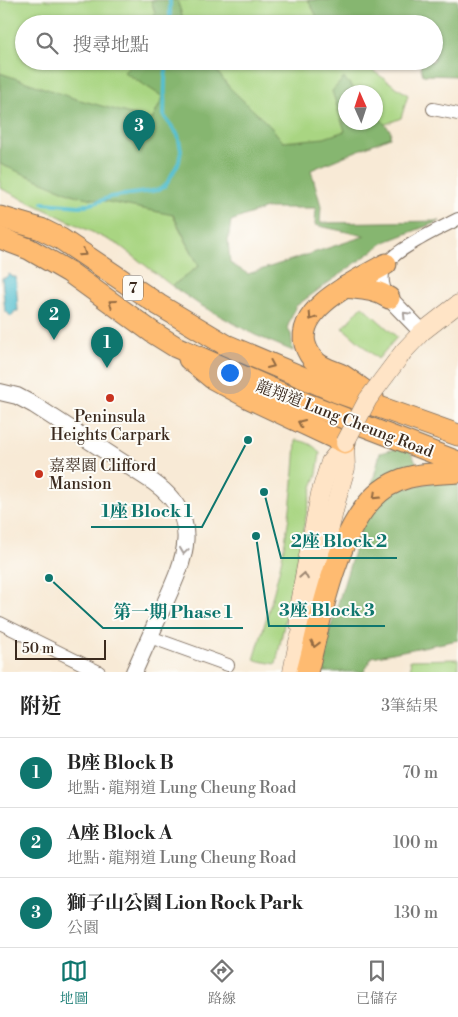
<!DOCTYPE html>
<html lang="zh-TW">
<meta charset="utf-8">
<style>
:root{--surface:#fff;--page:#f2f2f2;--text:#222;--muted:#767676;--line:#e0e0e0;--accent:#0f766e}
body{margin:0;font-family:"Libre Bodoni","Noto Serif TC",serif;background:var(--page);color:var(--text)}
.compass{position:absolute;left:338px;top:85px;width:45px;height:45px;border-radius:50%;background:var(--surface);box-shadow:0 1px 4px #0004;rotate:357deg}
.scale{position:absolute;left:15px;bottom:12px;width:91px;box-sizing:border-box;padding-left:5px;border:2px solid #3b2a1e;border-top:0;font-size:14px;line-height:18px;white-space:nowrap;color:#3b2a1e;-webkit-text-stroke:4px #fdfcf7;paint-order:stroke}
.you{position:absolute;left:229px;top:372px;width:18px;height:18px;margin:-12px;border:4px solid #fff;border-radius:50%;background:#1a73e8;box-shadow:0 0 0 8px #1a73e833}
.badge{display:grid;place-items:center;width:32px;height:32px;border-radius:50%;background:var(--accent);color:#fff;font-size:16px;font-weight:700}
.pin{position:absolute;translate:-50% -41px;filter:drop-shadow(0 1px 2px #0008)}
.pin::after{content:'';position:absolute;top:26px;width:18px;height:15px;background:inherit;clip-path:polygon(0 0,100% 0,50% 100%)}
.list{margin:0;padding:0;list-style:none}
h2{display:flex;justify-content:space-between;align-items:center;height:65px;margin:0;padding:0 20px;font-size:21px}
h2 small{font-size:16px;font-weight:400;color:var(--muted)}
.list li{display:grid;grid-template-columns:32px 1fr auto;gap:15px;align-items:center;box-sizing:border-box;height:70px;padding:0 20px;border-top:1px solid var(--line)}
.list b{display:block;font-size:19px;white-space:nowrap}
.list p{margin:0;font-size:16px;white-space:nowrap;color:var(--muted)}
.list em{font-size:16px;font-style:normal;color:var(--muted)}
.icon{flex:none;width:28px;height:28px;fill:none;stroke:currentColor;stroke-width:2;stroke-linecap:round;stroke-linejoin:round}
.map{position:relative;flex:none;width:458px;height:672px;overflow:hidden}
.search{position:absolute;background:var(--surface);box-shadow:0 1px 4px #0004;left:15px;right:15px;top:15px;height:55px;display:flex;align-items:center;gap:12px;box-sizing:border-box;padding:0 18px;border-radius:28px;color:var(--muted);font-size:19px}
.sheet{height:275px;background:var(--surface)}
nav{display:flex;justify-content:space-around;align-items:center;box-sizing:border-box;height:70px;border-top:1px solid var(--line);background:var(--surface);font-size:14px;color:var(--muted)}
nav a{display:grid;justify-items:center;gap:2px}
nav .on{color:var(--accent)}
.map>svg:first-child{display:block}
</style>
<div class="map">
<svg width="458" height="672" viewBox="0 0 458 672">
<rect width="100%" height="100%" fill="#fdfcf7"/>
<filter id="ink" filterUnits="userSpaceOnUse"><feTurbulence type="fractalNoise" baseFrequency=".02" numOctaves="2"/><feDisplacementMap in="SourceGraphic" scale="10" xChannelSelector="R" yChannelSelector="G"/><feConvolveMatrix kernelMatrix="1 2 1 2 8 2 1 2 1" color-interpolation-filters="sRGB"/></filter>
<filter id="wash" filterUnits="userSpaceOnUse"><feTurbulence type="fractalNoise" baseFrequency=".0096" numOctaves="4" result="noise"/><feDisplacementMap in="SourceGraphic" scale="20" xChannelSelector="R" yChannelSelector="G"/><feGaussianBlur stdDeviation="1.12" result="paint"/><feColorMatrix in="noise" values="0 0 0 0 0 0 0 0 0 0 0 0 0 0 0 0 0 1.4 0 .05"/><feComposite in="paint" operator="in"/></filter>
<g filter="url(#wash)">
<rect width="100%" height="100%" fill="#f8ead6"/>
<g fill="#a9d582" stroke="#728050" fill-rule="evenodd">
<path d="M 0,0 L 348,0 L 356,24 L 24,24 L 24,61 L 364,61 L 363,64 L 408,95 L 401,118 L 341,142 L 159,189 L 199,266 L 172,286 L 119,245 L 0,188 ZM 346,92 L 376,92 L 376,122 L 346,122 Z"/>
<polygon points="362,306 397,337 378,359 343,328"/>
<path d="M 296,440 C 307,442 313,444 320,453 L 317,474 L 312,487 L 276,664 L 254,660 C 263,629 273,598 280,567 C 289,525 294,483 296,440 Z"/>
<polygon points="458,659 458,672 411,672 410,660"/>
</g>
<g fill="#86b670" stroke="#607047" fill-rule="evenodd">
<polygon points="151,0 177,0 185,24 151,24 155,13"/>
<polygon points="308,0 458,0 458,76 423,75 419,61 434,61 434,24 409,24 407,19 402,24 321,24"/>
<path d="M 134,61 L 209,61 L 230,88 L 272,128 L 283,142 L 324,138 L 345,131 L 332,91 L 344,78 L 357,92 L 346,92 L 346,122 L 376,122 L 376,114 L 391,131 L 390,137 L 311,170 L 321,206 L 320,223 L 440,221 L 385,242 L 296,306 L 287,328 L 291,334 L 293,351 L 255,335 L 200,305 L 172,286 L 199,266 L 173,215 L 74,195 L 0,164 L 0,73 L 73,98 L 152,120 L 163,97 L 124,72 ZM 266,208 L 316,208 L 315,225 L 365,236 L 248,274 L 230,263 L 228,241 L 231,221 Z"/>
<polygon points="406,446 419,466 371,489 380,453"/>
<polygon points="448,479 458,480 458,640 372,657 364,672 320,672 324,649 366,512 395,490"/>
</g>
<polygon fill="#54bfcf" stroke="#487476" points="9,274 13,277 16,277 18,311 15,311 11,317 7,312 5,312 2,278 5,278"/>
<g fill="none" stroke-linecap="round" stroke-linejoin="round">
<g stroke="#54bfcf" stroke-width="4">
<polyline points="170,24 170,0"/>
<polyline points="43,203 80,206 95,203 110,197 159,190 166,185 179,162 181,150 178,135 164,116 165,80 167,61"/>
</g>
</g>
</g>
<g filter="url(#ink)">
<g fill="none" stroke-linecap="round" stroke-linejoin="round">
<g stroke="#7d6d5e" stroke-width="14">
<g id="minor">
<polyline points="433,109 458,114"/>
<path d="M 389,298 C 370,266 396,253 420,239 C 432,232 445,226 458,219"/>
<polyline points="0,623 99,672"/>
<polyline points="150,637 228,665"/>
</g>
</g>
<g stroke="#7d6d5e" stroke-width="18">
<g id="tertiary">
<polyline points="389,298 422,332"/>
<path d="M 0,392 L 17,396 L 34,405 L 153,482 C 204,518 185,559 164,605 C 154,627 144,650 134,672"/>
</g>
</g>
<g stroke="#7d6d5e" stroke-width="19">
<g id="secondary">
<polyline points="404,351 422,332 458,304"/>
<polyline points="299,624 299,603 320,494 330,462 345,443"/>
<polyline points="292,672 298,642 311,607 337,499 346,468 345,443"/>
</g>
</g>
<g stroke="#7d6d5e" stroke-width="23">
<g id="trunk">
<polyline points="0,217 41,229 61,239 159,305 226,345 337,392 458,435"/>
<polyline points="0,238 29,249 69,272 152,332 176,347 297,400 458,462"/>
<path d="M 345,287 C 361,289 375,289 389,298"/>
<polyline points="189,359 212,378 249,398 345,443"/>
<path d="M 373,397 C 363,390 353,382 342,375 C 334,371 324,369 317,363 C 311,358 307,351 305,344 C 296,306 361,279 386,264"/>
<path d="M 307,672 C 322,617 339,504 398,481 C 416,473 438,474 458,472"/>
</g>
</g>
<use href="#minor" stroke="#fff" stroke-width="12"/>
<use href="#tertiary" stroke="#fff" stroke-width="16"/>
<use href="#secondary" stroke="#ffe4c6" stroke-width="18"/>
<use href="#trunk" stroke="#febb71" stroke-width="21"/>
<g stroke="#7d6d5e" stroke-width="19" stroke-linecap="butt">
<polyline id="secondary-bridge" points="345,443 368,399 404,351"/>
</g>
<use href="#secondary-bridge" stroke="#ffe4c6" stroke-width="18"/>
</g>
<defs><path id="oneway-chevron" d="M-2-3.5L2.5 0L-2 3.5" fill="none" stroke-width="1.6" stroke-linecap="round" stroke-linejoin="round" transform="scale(1.25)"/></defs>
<g stroke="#936b43">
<use href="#oneway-chevron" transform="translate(83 253) rotate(34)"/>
<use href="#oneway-chevron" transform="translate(112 303) rotate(-144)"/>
<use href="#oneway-chevron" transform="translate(312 317) rotate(123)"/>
<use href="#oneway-chevron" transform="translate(271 365) rotate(24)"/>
<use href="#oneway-chevron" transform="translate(301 423) rotate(-155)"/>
<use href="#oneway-chevron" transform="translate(376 496) rotate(136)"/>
<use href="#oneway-chevron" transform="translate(315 644) rotate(104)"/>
</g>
<g stroke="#a79f9a">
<use href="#oneway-chevron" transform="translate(406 315) rotate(-134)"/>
<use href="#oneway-chevron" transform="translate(184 551) rotate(98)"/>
</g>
<use stroke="#9d8772" href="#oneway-chevron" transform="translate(304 576) rotate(-80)"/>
</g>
<g fill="#c8321e" stroke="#fdfcf7" stroke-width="2">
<circle cx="110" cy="398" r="5"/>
<circle cx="39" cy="474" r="5"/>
</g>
<g text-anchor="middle" stroke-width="4" stroke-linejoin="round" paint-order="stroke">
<rect fill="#fdfcf7" stroke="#75695f" stroke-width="1" x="123" y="275.5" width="20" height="25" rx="4"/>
<g font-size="15" font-weight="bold" fill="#3b2a1e">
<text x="133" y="293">7</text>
</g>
<g font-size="16" fill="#3b2a1e" stroke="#fdfcf7">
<text x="110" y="422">Peninsula<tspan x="110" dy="18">Heights Carpark</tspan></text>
<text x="49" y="471" text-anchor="start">嘉翠園 Clifford<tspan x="49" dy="18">Mansion</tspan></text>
</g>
<g font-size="16" fill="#3b2a1e" stroke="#fdfcf7">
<text transform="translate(345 418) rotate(21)" y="6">龍翔道 Lung Cheung Road</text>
</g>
</g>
<path fill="none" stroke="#0f766e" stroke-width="2" d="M248 440L202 527H91M264 492L281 558H397M256 536L269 626H385M49 578L103 628H243"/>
<g fill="#0f766e" stroke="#fdfcf7" stroke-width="2">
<circle cx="248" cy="440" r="5"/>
<circle cx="264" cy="492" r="5"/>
<circle cx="256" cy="536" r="5"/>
<circle cx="49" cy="578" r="5"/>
</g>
<g font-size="18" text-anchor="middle" font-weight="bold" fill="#0f766e" stroke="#fdfcf7" stroke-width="4" stroke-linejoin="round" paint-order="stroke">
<text x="147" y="517">1座 Block 1</text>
<text x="339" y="547">2座 Block 2</text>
<text x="327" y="616">3座 Block 3</text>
<text x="173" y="618">第一期 Phase 1</text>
</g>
</svg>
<svg class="compass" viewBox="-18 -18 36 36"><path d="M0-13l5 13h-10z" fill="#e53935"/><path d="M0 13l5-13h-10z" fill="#767676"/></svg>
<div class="scale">50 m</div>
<div class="you"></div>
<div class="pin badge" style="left:107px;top:368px">1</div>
<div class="pin badge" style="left:54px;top:340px">2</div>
<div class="pin badge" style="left:139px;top:151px">3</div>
<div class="search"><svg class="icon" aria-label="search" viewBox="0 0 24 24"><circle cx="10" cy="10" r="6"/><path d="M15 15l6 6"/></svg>搜尋地點</div>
</div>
<section class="sheet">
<h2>附近<small>3筆結果</small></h2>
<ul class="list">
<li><span class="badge">1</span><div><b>B座 Block B</b><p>地點 · 龍翔道 Lung Cheung Road</p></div><em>70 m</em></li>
<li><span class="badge">2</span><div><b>A座 Block A</b><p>地點 · 龍翔道 Lung Cheung Road</p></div><em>100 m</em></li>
<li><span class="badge">3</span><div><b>獅子山公園 Lion Rock Park</b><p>公園</p></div><em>130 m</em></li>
</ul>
</section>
<nav>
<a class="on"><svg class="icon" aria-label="map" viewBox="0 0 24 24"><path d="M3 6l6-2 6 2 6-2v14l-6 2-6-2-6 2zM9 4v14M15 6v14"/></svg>地圖</a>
<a><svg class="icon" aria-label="directions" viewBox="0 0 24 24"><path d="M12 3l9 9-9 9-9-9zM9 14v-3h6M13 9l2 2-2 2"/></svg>路線</a>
<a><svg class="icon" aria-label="saved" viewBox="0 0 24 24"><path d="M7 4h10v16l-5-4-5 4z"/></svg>已儲存</a>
</nav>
